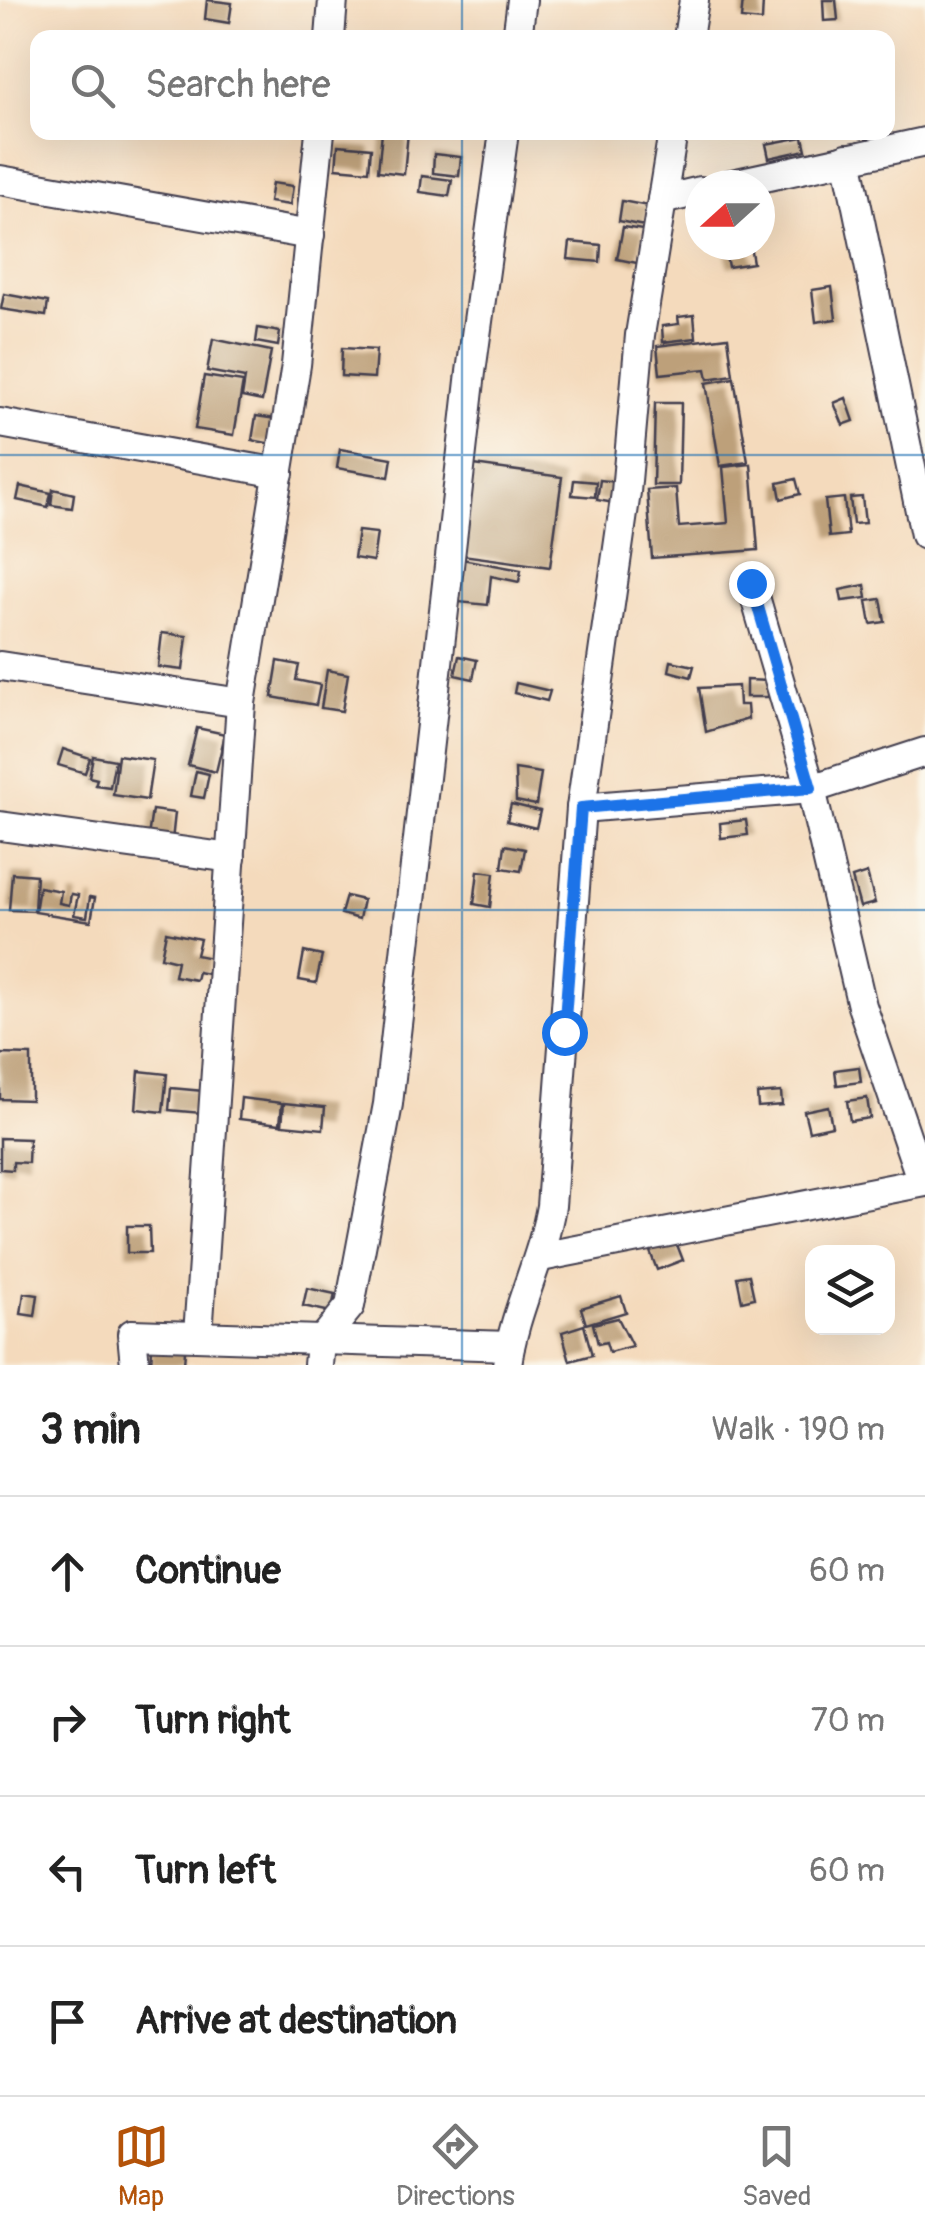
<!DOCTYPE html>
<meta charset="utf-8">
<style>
:root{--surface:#fff;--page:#f6f6f6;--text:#222;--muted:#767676;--line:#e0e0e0;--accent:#b45309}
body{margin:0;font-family:Pangolin,sans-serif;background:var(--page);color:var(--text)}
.controls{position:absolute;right:30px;bottom:30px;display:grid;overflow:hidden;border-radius:20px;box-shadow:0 10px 40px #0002}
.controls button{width:90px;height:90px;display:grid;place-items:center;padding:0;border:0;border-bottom:2px solid var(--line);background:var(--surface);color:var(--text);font:50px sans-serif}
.compass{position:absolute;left:685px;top:170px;width:90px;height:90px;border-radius:50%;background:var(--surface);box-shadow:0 10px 40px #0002;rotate:249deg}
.stop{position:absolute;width:30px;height:30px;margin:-22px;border:8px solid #1a73e8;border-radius:50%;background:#fff}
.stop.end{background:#1a73e8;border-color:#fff;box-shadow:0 2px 10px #0008}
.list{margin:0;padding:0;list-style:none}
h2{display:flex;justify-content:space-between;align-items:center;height:130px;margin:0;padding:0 40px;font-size:42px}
h2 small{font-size:32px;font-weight:400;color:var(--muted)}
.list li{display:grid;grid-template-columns:65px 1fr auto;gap:30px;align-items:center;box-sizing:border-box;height:150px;padding:0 40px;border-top:2px solid var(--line)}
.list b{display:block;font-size:38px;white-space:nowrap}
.list em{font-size:32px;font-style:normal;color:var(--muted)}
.icon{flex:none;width:55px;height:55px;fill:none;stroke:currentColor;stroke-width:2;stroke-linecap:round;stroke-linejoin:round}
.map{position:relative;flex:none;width:925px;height:1365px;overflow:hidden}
.search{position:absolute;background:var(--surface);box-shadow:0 10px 40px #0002;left:30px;right:30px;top:30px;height:110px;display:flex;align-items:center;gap:25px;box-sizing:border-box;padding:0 35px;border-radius:20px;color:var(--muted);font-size:38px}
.sheet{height:730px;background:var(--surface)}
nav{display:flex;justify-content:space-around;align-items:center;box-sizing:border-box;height:140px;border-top:2px solid var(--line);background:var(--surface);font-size:28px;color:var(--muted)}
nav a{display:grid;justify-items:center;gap:5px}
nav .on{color:var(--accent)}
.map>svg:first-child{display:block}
</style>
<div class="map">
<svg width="925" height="1365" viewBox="0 0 925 1365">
<rect width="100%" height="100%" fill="#fbf7ec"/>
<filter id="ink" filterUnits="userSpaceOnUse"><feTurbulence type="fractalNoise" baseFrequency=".01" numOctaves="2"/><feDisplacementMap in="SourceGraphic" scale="20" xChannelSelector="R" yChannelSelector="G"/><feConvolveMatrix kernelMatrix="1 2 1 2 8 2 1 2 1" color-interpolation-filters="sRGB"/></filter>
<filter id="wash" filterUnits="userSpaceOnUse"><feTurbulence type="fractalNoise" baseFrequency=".0048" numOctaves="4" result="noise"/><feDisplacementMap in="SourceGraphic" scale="40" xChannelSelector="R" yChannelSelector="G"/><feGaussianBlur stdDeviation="2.25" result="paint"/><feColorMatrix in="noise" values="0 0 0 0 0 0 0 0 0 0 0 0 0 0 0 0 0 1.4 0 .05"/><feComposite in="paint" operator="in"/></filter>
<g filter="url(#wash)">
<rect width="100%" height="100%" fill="#f4dabc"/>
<g id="blocks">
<g fill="#bda07a">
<polygon points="207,0 232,3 229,23 205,19"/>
<polygon points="743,0 763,0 762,21 741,19"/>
<polygon points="823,0 836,0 838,20 824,21"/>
<polygon points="382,132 408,132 404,174 378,171"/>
<polygon points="803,137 806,150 769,158 766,144"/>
<polygon points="338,145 371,148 369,171 336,168"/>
<polygon points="434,154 461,157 459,176 433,173"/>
<polygon points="422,176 452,180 449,196 420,192"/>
<polygon points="272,183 293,186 290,205 269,202"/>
<polygon points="622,201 648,206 644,226 619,221"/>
<polygon points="623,227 643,230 637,263 617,259"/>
<polygon points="570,242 601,245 600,262 568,259"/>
<polygon points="724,245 750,245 753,263 728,267"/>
<polygon points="832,287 836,319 816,322 812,290"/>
<polygon points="4,294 48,302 46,316 1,309"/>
<polygon points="694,315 696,338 663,342 662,326 679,324 678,317"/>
<polygon points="258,328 280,332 278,346 256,342"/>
<polygon points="728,337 733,375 708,379 706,369 660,374 657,346"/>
<polygon points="213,339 271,351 262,401 242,397 245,378 207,371"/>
<polygon points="342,348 376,350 374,378 341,376"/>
<polygon points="204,376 243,382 234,435 195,429"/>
<polygon points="734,378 748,462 720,466 706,383"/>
<polygon points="846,398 854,421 843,425 834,403"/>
<polygon points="655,403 681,403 679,485 653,485"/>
<polygon points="256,416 276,419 272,444 252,440"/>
<polygon points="340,449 392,458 389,477 337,468"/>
<polygon points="751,464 758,550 652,558 647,490 676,488 679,527 728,523 723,467"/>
<polygon points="474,465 562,477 550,567 462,555"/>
<polygon points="796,479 800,494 781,499 778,483"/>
<polygon points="574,480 596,482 595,497 572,495"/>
<polygon points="600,480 617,482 614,503 597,500"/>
<polygon points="20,486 51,493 48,507 17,500"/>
<polygon points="53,489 74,494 72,508 51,505"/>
<polygon points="862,497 865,523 853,524 850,498"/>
<polygon points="844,498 848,535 829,537 825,500"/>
<polygon points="358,531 377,533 373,561 354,558"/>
<polygon points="462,559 521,570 519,582 491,576 488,605 458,602"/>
<polygon points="865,585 867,598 842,601 840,590"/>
<polygon points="881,599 885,622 871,624 867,601"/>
<polygon points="162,633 187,636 183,670 158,667"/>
<polygon points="459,656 477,660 473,679 455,675"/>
<polygon points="278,661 299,665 296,680 320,685 316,705 272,697"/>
<polygon points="671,661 694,666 691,677 669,671"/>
<polygon points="327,670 348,674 342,711 321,708"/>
<polygon points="746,680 769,681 768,697 746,697"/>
<polygon points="516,683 550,691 547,701 514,693"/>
<polygon points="738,686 739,705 747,705 748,719 706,732 699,688"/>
<polygon points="197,728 225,734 216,772 188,765"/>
<polygon points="63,749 90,758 85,773 58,765"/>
<polygon points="118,755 153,760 147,800 113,795"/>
<polygon points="93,756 115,760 110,787 95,785 97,779 89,777"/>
<polygon points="515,769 541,773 536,805 516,801"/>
<polygon points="196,771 209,774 204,798 191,796"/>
<polygon points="511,804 540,811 536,828 507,821"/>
<polygon points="152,810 175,813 172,841 148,837"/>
<polygon points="746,820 748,835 721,838 720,823"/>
<polygon points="505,845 525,849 521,871 502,868"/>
<polygon points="478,871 494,873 490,907 474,904"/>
<polygon points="12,873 36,875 34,911 9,910"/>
<polygon points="867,873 875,903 860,907 852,878"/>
<polygon points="39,887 61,891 59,903 69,905 71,894 78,895 74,915 87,917 90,897 95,898 91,921 35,912"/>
<polygon points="346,896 363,900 359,919 341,914"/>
<polygon points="166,932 200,939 196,955 211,958 208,974 198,972 196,980 174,976 177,961 161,957"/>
<polygon points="304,952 322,956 316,983 299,980"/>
<polygon points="0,1054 31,1055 31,1100 0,1099"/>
<polygon points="859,1067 861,1082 837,1085 835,1070"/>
<polygon points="139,1071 167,1074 163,1112 136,1109"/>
<polygon points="171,1088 203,1091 201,1113 169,1110"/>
<polygon points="781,1092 782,1105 758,1107 757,1094"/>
<polygon points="241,1098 282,1103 280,1124 239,1119"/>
<polygon points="867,1098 870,1118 850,1121 847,1101"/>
<polygon points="284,1103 325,1107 323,1129 282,1125"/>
<polygon points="828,1106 832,1126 809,1131 804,1111"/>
<polygon points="0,1138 29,1139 28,1163 13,1162 13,1170 0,1169"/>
<polygon points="127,1226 149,1226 150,1253 127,1253"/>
<polygon points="674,1237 683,1260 657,1270 648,1246"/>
<polygon points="749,1275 754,1298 742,1301 737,1277"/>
<polygon points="307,1288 335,1294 331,1312 303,1306"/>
<polygon points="24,1293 38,1295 35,1316 21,1314"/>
<polygon points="621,1296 626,1312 586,1324 581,1308"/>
<polygon points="618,1318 632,1346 609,1352 606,1342 598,1344 593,1324"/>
<polygon points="584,1325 592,1355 570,1361 562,1332"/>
<polygon points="152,1348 185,1350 184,1365 151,1365"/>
</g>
</g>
</g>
<g filter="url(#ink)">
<use href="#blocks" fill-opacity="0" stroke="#423e4e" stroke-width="2.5"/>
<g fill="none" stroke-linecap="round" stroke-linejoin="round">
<g stroke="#423e4e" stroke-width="32">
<g id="street">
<polyline points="330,38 333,0"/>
<polyline points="517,38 522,0"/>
<polyline points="688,38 694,0"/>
<polyline points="847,158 925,535"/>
<polyline points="0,180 310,235"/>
<polyline points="728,185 925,142"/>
<polyline points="662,200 700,191"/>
<polyline points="0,423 279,473"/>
<polyline points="751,583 811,789 862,1006 922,1182"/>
<polyline points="0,666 241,703"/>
<polyline points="581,808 811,789 925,752"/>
<polyline points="0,826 231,858"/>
<polyline points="541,1257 925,1182"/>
<polyline points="198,1335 241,703 296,365 320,132"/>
<polyline points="135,1365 132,1334 510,1346"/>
<polyline points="318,1365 320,1343 350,1306 388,1104 471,372 504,132"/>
<path d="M 507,1365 C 514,1310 542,1261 551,1206 L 581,808 L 626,492 L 640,335 L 673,132"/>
</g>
</g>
<use href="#street" stroke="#fff" stroke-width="28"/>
</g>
</g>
<g fill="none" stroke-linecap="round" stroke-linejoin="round" filter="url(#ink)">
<polyline stroke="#1a73e8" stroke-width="12" points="564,1032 581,808 811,788 751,583"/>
</g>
<path fill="none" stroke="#1f6fb2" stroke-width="2.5" stroke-opacity="0.55" d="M 462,0 L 462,38M 462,132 L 462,1365M 0,455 L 925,455M 0,910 L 925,910"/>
</svg>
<div class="controls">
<button><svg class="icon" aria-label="layers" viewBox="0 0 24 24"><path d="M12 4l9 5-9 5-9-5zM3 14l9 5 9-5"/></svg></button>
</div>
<svg class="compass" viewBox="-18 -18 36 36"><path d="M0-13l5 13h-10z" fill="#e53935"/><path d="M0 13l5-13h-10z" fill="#767676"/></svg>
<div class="stop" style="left:564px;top:1032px"></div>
<div class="stop end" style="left:751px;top:583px"></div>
<div class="search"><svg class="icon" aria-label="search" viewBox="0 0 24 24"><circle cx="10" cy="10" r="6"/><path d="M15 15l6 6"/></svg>Search here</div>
</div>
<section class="sheet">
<h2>3 min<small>Walk · 190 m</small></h2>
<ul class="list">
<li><svg class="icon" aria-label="ahead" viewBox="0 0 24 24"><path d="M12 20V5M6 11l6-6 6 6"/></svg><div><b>Continue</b></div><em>60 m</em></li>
<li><svg class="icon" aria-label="right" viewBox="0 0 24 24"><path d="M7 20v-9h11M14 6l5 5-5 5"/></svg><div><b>Turn right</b></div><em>70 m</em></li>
<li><svg class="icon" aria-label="left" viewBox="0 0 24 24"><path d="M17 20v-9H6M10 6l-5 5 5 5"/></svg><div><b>Turn left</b></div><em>60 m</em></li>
<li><svg class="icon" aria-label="arrive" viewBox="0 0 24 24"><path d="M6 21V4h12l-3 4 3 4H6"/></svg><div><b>Arrive at destination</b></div></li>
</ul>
</section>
<nav>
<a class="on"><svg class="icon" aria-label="map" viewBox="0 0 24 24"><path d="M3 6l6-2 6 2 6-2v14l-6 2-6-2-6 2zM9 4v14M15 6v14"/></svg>Map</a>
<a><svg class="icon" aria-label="directions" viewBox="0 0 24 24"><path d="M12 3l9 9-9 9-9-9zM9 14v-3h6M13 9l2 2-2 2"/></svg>Directions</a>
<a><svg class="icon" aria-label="saved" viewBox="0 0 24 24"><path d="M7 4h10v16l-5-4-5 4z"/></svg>Saved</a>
</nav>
